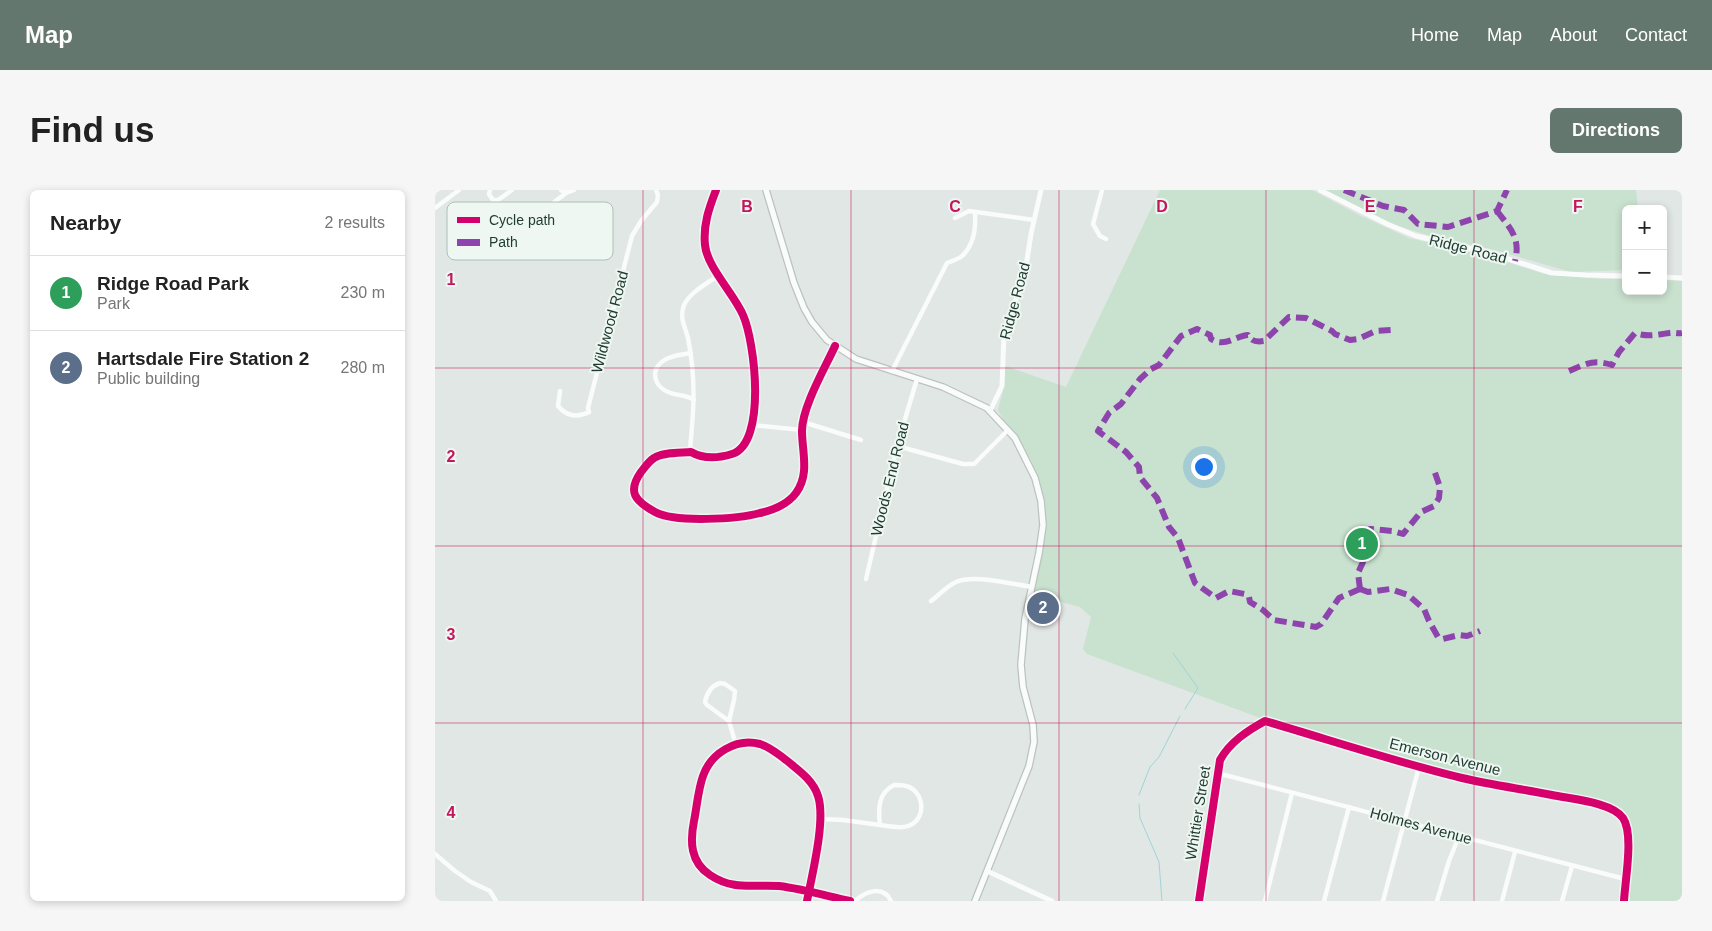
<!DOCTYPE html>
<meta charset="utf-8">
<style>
:root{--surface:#fff;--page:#f6f6f6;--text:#222;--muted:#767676;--line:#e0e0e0;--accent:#63776f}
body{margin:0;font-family:Helvetica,sans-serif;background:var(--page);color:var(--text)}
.controls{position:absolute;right:15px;top:15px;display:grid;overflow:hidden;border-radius:8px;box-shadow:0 2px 8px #0003}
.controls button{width:45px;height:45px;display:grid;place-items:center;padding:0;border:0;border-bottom:1px solid var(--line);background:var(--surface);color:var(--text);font:25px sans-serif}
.you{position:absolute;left:768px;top:276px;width:18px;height:18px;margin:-12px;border:4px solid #fff;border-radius:50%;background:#1a73e8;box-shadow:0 0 0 8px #1a73e833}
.badge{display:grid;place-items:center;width:32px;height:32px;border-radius:50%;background:var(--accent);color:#fff;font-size:16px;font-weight:700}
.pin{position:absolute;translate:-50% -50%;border:2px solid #fff;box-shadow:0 1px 5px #0006}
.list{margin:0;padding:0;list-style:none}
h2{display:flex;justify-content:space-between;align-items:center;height:65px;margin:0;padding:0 20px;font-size:21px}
h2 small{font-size:16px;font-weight:400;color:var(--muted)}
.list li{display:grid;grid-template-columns:32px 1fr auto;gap:15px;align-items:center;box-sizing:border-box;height:75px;padding:0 20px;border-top:1px solid var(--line)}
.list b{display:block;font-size:19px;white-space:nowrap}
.list p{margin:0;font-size:16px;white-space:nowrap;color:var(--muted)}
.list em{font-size:16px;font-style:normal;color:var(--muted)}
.map{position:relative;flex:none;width:1247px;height:711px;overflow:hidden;border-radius:8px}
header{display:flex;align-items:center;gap:30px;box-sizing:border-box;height:70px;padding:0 25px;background:var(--accent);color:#fff}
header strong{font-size:24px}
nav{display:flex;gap:28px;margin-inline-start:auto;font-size:18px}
.intro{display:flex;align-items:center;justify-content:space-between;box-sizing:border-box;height:120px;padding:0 30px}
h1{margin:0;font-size:35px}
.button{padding:12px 22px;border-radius:8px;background:var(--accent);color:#fff;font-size:18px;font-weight:700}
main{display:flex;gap:30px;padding:0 30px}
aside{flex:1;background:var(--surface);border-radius:8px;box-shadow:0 2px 8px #0003}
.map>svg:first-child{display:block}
</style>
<header>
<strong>Map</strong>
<nav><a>Home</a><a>Map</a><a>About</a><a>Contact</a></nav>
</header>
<div class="intro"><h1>Find us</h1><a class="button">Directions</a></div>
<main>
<aside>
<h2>Nearby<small>2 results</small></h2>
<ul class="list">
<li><span class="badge" style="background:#2e9e5b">1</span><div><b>Ridge Road Park</b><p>Park</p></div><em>230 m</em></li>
<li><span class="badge" style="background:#5c6f8a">2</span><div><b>Hartsdale Fire Station 2</b><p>Public building</p></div><em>280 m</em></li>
</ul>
</aside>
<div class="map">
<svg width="1247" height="711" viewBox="0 0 1247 711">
<rect width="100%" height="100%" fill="#e1e7e4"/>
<g fill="#c9e1cf">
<path d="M 725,0 L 877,0 L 924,25 L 974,48 L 1059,68 L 1109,84 L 1167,89 L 1191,89 L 1191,101 L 1228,101 L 1228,90 L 1247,91 L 1247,711 L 1192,711 L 1197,646 L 1195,632 L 1191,625 L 1181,616 L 1153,609 L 982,574 L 839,533 L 652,464 L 648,459 L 656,427 L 645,417 L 597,404 C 600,390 605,374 607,359 C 611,330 608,291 593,265 C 584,249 571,237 563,220 L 568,201 L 570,176 L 631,197 Z"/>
<polygon points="888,0 1201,0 1203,19 1191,19 1191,80 1136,82 1056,59 1002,48 960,35"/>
</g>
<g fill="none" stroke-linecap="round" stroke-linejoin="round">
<g stroke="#9fd4d7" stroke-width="1">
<polyline points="738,463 763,498 750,519"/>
<polyline points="704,605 715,577 724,567 745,526"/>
<polyline points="704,614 705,628 724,672 727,711"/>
</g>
<g stroke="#bac4bf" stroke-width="8">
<polyline id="secondary" points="331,0 359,93 369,118 377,132 392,150 421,169 508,197 552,218 580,248 600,288 606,311 608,335 604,363 590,429 586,475 588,497 598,535 599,552 594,576 540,711"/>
</g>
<g stroke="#fafbfb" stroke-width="4.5">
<polyline points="55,0 54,4 58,10 63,10 77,0"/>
<polyline points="126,0 131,3 139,0"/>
<path d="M 281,0 C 274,18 268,35 270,55 C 272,77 299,104 308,125 C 320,152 332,253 297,264 C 284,268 268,269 256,262 C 246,263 228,262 219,268 C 214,271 210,277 206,282 C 192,302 200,311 220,322 C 240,333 303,329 325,323 C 338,320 353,314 361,303 C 375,284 367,262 367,241 C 367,217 390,178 400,156"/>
<polyline points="667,0 658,34 665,46 671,49"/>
<polyline points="0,18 24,0"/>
<polyline points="520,28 534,21 599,30"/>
<polyline points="73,48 131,3"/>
<path d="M 256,163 C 247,165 236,165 228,171 C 215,180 219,196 233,202 C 242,206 251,204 259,210"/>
<path d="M 457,181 L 512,73 C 517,71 524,69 527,66 C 539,55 541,38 540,23"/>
<path d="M 125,201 L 123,216 C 132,227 142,228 154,222 L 153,218 L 155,210 L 197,46 L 206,31 L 222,12 L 223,5 L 221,0"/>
<polyline points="368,232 426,250"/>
<polyline points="317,235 367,240"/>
<polyline points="462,256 528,274 539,274 573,240"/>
<path d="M 256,262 L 255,259 C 259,219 261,188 253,148 C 250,136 244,128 249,115 C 255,102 273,93 284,85"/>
<polyline points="431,389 462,256 482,189"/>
<path d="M 496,411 C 504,405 512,396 521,392 C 540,384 577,394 597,397"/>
<path d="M 285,493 L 290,494 L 300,501 L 299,510 L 294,531 L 272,515 L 270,512 C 272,502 276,496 285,493 Z"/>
<polyline points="294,531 301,555"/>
<polyline points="782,583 1190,689"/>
<path d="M 459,595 C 463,595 468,595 471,596 C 490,601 492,630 473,636 C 465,639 453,636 445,635 C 443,619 443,603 459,595 Z"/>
<polyline points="385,629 408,630 445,635"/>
<polyline points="0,664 20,681 36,692 55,701 61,711"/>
<path d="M 372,711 C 377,685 391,630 383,606 C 378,590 363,580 351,570 C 343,564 335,557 325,554 C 301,548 276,563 268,586 C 263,600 262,616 259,631 C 255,651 255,672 275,685 C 299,701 318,694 344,696 C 368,699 392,706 415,711"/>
<path d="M 420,711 C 431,701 448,695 456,711"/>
<path d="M 764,711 L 785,570 C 795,552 812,541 830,531 C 895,550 961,572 1027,588 C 1057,595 1087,599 1117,605 C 1135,609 1177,612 1188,628 C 1199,644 1190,691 1189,711"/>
<polyline points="830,711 857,603"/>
<polyline points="889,711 914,617"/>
<polyline points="948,711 984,577"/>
<polyline points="1002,711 1014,671 1024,646"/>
<polyline points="1067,711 1080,662"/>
<polyline points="1127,711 1137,676"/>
</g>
<g stroke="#fafbfb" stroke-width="5">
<polyline points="885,0 952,34 981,46 1055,63 1117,83 1151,85 1191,86"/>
<polyline points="1228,87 1247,88"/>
<polyline points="555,221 567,196 569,144 573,128 587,95 590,83 596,44 606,0"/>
<polyline points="552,681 617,711"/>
</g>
<use href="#secondary" stroke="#fafbfb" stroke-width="5.5"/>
<g stroke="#8e44ad" stroke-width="6" stroke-dasharray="12 6" stroke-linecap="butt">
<polyline points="909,0 948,16 969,20 983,34 1013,37 1062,21 1072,0"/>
<path d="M 1062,21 C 1075,38 1086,48 1080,71"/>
<path d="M 1134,181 C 1151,174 1158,169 1177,175 L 1184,162 L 1200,143 C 1213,147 1221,145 1234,143 C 1239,142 1242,144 1247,143"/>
<path d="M 925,399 L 904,408 L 886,434 L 881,437 L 839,430 L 828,420 L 815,412 L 814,407 L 810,404 L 794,401 L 781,408 L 760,393 L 743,348 L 734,337 L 722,308 L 705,287 L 704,277 L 691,262 L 663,241 L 674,223 L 686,214 L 705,189 L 716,179 L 724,175 L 746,146 L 762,139 L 775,145 L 776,149 C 790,158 800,146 813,145 C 817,152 822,152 829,151 L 854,127 L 871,128 L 897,141 L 900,144 L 915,150 L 923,149 L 941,141 L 957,140"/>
<polyline points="925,399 923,383 928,372 929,357 935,339 958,341 968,344 986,322 999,316 1004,308 1005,297 999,280"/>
<polyline points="925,399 933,402 955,399 973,405 989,419 994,431 1003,447 1008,449 1024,445 1032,446 1045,441"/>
</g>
<g stroke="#eef7f2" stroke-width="11">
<g id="cycleway">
<path d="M 281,0 C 274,18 268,35 270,55 C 272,77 299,104 308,125 C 320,152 332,253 297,264 C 284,268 268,269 256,262 C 246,263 228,262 219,268 C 214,271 210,277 206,282 C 192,302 200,311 220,322 C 240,333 303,329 325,323 C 338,320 353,314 361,303 C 375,284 367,262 367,241 C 367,217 390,178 400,156"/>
<path d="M 372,711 C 377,685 391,630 383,606 C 378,590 363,580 351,570 C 343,564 335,557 325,554 C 301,548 276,563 268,586 C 263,600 262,616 259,631 C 255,651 255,672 275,685 C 299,701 318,694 344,696 C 368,699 392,706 415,711"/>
<path d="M 764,711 L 785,570 C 795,552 812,541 830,531 C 895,550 961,572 1027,588 C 1057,595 1087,599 1117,605 C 1135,609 1177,612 1188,628 C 1199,644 1190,691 1189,711"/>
</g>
</g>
<use href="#cycleway" stroke="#d6006c" stroke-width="8"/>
</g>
<path fill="none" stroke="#c2185b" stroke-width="1" stroke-opacity="0.55" d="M 208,0 L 208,711M 416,0 L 416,711M 624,0 L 624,711M 831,0 L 831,711M 1039,0 L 1039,711M 0,178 L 1247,178M 0,356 L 1247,356M 0,533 L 1247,533"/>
<g text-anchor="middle" stroke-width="4" stroke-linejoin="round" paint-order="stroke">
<g font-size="15" fill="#1f3a30" stroke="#eef7f2">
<text transform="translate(1033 59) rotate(14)" y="5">Ridge Road</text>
<text transform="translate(580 111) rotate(-75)" y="5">Ridge Road</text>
<text transform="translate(175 132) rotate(-75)" y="5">Wildwood Road</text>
<text transform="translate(455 289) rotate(-76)" y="5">Woods End Road</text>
<text transform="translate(1010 567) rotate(14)" y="5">Emerson Avenue</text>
<text transform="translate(763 623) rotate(-81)" y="5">Whittier Street</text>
<text transform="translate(986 636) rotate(15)" y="5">Holmes Avenue</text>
</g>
</g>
<rect x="12" y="12" width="166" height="58" rx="8" fill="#eef7f2" stroke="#b0beb8" stroke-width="1"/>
<rect x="22" y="27" width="23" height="6" fill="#d6006c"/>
<rect x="22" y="49" width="23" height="7" fill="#8e44ad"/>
<g font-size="14" fill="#1f3a30">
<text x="54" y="35">Cycle path</text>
<text x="54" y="57">Path</text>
</g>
<g font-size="16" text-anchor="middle" font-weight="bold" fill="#c2185b" stroke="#eef7f2" stroke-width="4" stroke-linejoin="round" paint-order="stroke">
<text x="312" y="22">B</text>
<text x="520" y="22">C</text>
<text x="727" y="22">D</text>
<text x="935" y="22">E</text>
<text x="1143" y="22">F</text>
<text x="16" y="95">1</text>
<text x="16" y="272">2</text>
<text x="16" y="450">3</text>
<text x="16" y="628">4</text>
</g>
</svg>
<div class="controls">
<button>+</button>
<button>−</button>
</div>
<div class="you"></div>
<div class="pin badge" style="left:927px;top:354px;background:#2e9e5b">1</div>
<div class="pin badge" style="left:608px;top:418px;background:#5c6f8a">2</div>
</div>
</main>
